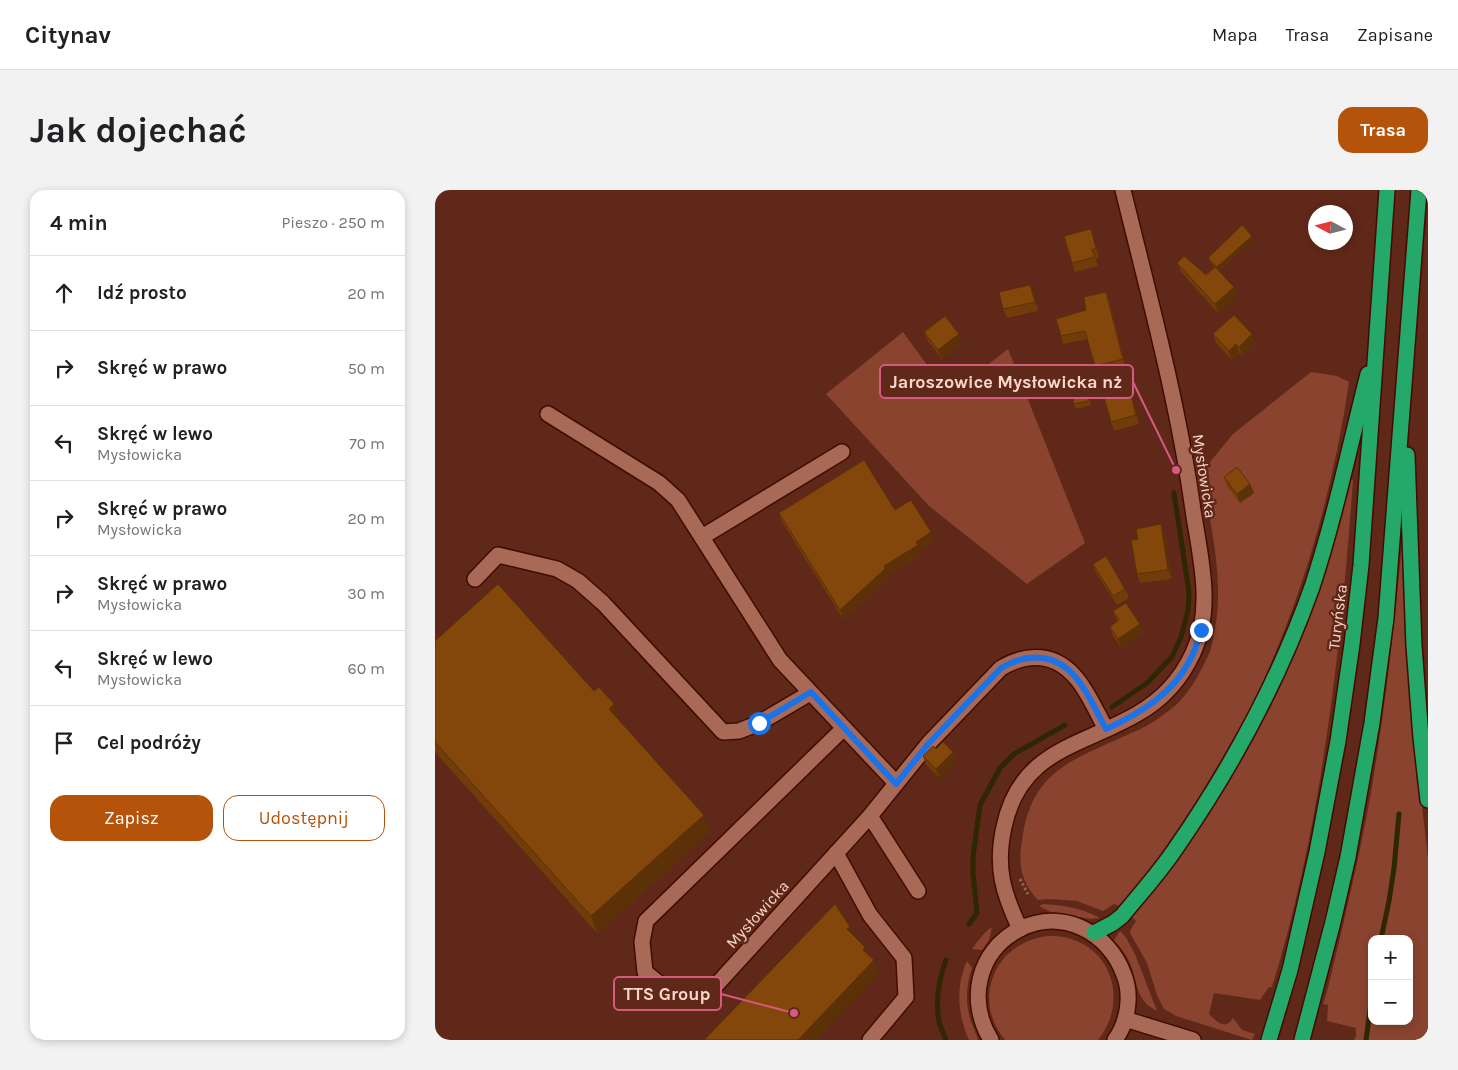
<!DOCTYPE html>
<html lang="pl">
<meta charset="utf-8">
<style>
:root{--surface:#fff;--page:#f2f2f2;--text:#202124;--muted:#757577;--line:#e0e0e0;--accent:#b45309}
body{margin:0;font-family:Karla,sans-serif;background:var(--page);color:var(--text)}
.controls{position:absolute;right:15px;bottom:15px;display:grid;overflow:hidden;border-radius:10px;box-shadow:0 2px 8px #0003}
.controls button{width:45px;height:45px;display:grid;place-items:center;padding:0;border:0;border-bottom:1px solid var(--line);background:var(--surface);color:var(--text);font:25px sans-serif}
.compass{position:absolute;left:873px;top:15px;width:45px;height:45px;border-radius:50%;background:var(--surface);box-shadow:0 2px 8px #0003;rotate:277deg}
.stop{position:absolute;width:15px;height:15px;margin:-11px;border:4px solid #1a73e8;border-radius:50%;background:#fff}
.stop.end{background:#1a73e8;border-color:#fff;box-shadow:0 1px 5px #0008}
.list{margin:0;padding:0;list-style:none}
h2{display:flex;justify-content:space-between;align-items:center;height:65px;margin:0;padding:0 20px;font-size:21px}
h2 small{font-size:16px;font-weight:400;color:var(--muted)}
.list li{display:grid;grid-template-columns:32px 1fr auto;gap:15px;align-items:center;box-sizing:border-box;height:75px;padding:0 20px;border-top:1px solid var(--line)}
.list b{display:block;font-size:19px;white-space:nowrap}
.list p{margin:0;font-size:16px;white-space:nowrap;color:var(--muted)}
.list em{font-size:16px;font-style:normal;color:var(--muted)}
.actions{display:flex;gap:10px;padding:15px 20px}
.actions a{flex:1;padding:11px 0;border:1px solid var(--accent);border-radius:15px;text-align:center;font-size:18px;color:var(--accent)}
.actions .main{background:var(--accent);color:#fff}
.icon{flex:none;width:28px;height:28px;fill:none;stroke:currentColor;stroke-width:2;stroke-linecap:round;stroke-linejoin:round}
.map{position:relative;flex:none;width:993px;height:850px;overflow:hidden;border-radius:15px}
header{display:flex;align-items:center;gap:30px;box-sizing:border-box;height:70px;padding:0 25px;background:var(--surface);border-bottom:1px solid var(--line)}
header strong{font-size:24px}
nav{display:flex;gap:28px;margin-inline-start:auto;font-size:18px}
.intro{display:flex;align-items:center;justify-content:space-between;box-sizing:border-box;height:120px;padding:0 30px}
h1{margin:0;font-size:35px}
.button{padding:12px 22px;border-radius:15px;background:var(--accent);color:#fff;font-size:18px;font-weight:700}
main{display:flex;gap:30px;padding:0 30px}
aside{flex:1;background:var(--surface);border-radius:15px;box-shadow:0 2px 8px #0003}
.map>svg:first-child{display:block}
</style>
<header>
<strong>Citynav</strong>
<nav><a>Mapa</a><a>Trasa</a><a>Zapisane</a></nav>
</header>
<div class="intro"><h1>Jak dojechać</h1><a class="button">Trasa</a></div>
<main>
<aside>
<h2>4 min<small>Pieszo · 250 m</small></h2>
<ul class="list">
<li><svg class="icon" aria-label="ahead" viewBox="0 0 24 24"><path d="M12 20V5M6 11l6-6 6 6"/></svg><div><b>Idź prosto</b></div><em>20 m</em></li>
<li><svg class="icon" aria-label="right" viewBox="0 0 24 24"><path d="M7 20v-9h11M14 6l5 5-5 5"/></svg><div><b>Skręć w prawo</b></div><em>50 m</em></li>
<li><svg class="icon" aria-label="left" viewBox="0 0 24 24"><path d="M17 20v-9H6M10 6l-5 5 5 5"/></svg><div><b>Skręć w lewo</b><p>Mysłowicka</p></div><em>70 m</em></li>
<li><svg class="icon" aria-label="right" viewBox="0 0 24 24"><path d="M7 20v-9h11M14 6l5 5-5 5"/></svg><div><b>Skręć w prawo</b><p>Mysłowicka</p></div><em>20 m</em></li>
<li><svg class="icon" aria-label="right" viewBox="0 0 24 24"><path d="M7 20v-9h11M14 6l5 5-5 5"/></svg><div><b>Skręć w prawo</b><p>Mysłowicka</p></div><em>30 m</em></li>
<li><svg class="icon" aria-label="left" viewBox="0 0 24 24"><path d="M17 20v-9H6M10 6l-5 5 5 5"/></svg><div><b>Skręć w lewo</b><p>Mysłowicka</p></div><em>60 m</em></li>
<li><svg class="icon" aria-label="arrive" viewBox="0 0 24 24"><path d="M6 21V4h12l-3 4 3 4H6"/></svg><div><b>Cel podróży</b></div></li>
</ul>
<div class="actions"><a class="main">Zapisz</a><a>Udostępnij</a></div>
</aside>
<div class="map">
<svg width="993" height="850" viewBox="0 0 993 850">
<rect width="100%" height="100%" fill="#5f2818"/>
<g fill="#89432f" fill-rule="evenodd">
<polygon points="468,142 514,205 573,159 650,353 592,394 494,316 391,204"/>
<path d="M 876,182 L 902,186 L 914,192 C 898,302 867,410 819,511 C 813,523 806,535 799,547 C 776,588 752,628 724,666 C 711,684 697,700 684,716 L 679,714 L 668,721 L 642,711 L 615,709 L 603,710 C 586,693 583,674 587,651 C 595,588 628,573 681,550 C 693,544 707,539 718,532 C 727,526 738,518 745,511 C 757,498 766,481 773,466 C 776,460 777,454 778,448 C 791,395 776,336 766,283 L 798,244 Z"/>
<path d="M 916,289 L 918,290 C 906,458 887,636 837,797 L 834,797 L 825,810 L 779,803 L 774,824 C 781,831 790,841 798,828 L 807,840 L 820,844 L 817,850 L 741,826 L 729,819 L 722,805 L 712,773 L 695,743 L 696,739 L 701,731 L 697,727 C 757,654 809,573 849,487 C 877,424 897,356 916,289 Z"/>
<path d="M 967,351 L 969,352 L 982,572 L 993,668 L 993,850 L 919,850 L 921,846 L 921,838 L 892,831 L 893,815 L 888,814 L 893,798 C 909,731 925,665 937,597 C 950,516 960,434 967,351 ZM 937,749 L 974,749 L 974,831 L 937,831 Z"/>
<path d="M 608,714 C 629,715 646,718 665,728 L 656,729 L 616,722 L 604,716 Z"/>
<path d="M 557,737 L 554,750 L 547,760 L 537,759 C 543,751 549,742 557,737 Z"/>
<path d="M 685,741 L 690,746 L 700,764 L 722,821 C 700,810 703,793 695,773 C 691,764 685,757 679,750 Z"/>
<path d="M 613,746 C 671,744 698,806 663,850 L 570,850 C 536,809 560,752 613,746 Z"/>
<path d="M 532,771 L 537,778 C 531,794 530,815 536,831 C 538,837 541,843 543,850 L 534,850 C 523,825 520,797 532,771 Z"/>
</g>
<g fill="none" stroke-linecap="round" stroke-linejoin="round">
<g stroke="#2e2702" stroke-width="5">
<polyline points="677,517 712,493 737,467 746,447 753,421 754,402 739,303"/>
<polyline points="534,734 542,723 538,684 538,667 545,615 565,578 579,564 630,535"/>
<polyline points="946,749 954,711 959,678 964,624"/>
<path d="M 511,770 C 504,789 500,810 504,831 C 505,837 509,844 511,850"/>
<polyline points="931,850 937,805"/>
</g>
<g stroke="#420c00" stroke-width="18">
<g id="minor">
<polyline points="113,224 224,293 243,310 345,470 461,593"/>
<polyline points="267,347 407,262"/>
<polyline points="40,389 63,365 122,379 143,391 168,413 288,542 304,541 324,533 375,503"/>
<path d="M 409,538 L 211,731 L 207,752 L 210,782 L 225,794 L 252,803 L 274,803 L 435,626 L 494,553 L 566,478 C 593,462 621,463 642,489 C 653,502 662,523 671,539"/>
<polyline points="435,626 483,701"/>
<polyline points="401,663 435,725 469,768 471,807 435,850"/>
<path d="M 585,739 C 568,703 560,677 569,637 C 585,560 645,557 702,524 C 727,510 746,489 758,463 C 779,418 765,366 758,320 C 743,212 714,106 688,0"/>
<polyline points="690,829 758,850"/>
<path d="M 556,850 C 532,811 542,761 585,739 C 627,718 674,742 689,785 C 697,805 693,832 680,850"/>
</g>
</g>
<g stroke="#420c00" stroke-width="18">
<g id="highway">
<polyline points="972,265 979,456 986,548 993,610"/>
<path d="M 659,743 L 678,733 L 687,726 C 705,704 725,682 741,658 C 797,577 844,490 877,397 C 900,327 915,255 933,184"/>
<polyline points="834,850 855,780 882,662 903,551 917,454 926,375 952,0"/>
<polyline points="867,850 898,732 913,667 937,533 951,428 984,0"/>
</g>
</g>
<polyline stroke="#946455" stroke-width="3" stroke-dasharray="2.5 2.5" stroke-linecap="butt" points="585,689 593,704"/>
<use href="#minor" stroke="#a86a57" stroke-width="15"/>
<use href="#highway" stroke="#25a96b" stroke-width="15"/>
</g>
<g fill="#713c09">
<polygon points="656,39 664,67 661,69 663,76 640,82 637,73"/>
<polygon points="818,50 784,81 799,97 802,106 783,123 746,82 742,73 771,85 779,77 775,72 773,68"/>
<polygon points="671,102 674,110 691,177 663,184 653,149 628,154 626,146 651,120"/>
<polygon points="599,104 603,121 572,128 568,119"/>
<polygon points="489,142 527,153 507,169 493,151"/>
<polygon points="778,144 821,153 807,166 804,163 797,170 781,153"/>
<polygon points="649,188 656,215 641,219 639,214"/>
<polygon points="698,209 704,234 679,241 676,232"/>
<polygon points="789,287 815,294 819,303 805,313 792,296"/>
<polygon points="460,320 499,351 485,360 486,364 453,385 454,388 408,429 347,332 344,323"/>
<polygon points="726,334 730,343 737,389 705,393 702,384 703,349"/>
<polygon points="658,374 690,399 694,408 682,415 661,383"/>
<polygon points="678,421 705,434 709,443 686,458 678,446 675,437 682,431"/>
<polygon points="0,451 185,532 275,642 162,743 0,562"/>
<polygon points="501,559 518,562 521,571 505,588 491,575 488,566"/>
</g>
<g fill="#5c3108">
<polygon points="656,39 659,48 664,67 661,58"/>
<polygon points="817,46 818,50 783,81 782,77"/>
<polygon points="595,95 599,104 603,121 600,112"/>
<polygon points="799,97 802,106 783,123 780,114"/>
<polygon points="671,102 674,110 691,177 688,169"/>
<polygon points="524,144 527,153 507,169 503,160"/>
<polygon points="817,144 821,153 807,166 804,157"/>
<polygon points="801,154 804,163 797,170 794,161"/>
<polygon points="695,200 698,209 704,234 701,225"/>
<polygon points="815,294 819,303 805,313 802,304"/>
<polygon points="726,334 730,343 737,389 733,380"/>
<polygon points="496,342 499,351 485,360 486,364 453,385 454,388 408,429 405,420 449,376 481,352"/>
<polygon points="705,434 709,443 686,458 683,449"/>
<polygon points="179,514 185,532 174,519"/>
<polygon points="518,562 521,571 505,588 501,579"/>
<polygon points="269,625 275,642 162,743 156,726"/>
<polygon points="415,737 419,750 412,739"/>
<polygon points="430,757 435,770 428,760"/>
<polygon points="439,770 444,784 381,850 363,850"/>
</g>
<g fill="#83460b" stroke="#5c3108">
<polygon points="807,35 817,46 782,77 773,68"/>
<polygon points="656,39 661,58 657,60 660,67 637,73 629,46"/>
<polygon points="749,66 771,85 780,77 799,97 780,114 742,73"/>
<polygon points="595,95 600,112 568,119 564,102"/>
<polygon points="671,102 688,169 660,176 650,141 626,146 621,129 651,120 649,107"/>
<polygon points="799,125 817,144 804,157 801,154 794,161 778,144"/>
<polygon points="510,126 524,144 503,160 489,142"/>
<polygon points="649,188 654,211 639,214 634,192"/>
<polygon points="695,200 701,225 676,232 669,207"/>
<polygon points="429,270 460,320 476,310 496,342 481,352 483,355 449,376 450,379 405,420 344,323"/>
<polygon points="802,277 815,294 802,304 789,287"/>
<polygon points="726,334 733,380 702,384 696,350 703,349 701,339"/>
<polygon points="671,366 690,399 678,406 658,374"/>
<polygon points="63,394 159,501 164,497 179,514 174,519 269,625 156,726 0,552 0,451"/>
<polygon points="691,413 705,434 683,449 675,437 684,430 678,421"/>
<polygon points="508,552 518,562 501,579 488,566 498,556 501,559"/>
<polygon points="400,714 415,737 412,739 430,757 428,760 439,770 363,850 269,850"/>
</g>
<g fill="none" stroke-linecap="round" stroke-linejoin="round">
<path stroke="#1a73e8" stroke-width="6" d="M 324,533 L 376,502 L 461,594 L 494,553 L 566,478 C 593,462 621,463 642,489 C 653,502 662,523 671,539 C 717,518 754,492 766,440"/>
</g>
<g text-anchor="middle" stroke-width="5" stroke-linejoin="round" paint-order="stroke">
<g font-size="16" fill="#f9d6cb" stroke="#5f2818">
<text transform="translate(770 286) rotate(81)" y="6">Mysłowicka</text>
<text transform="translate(902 427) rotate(-83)" y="6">Turyńska</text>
<text transform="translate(322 724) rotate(-48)" y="6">Mysłowicka</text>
</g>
</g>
<path fill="none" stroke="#d55a82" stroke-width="2" d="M741 280L698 192M359 823L286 804"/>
<g fill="#d55a82" stroke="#5f2818" stroke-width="2">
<circle cx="741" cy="280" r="5"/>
<circle cx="359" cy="823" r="5"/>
</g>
<g fill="#5f2818" stroke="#d55a82" stroke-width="2">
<rect x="445" y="175" width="253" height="33" rx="5"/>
<rect x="179" y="787" width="107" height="33" rx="5"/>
</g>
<g font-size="18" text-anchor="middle" font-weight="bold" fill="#f9d6cb">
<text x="571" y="198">Jaroszowice Mysłowicka nż</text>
<text x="232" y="810">TTS Group</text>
</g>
</svg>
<div class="controls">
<button>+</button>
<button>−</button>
</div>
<svg class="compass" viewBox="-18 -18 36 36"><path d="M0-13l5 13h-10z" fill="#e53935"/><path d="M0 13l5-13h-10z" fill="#757577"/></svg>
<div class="stop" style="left:324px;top:533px"></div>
<div class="stop end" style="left:766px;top:440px"></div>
</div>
</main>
